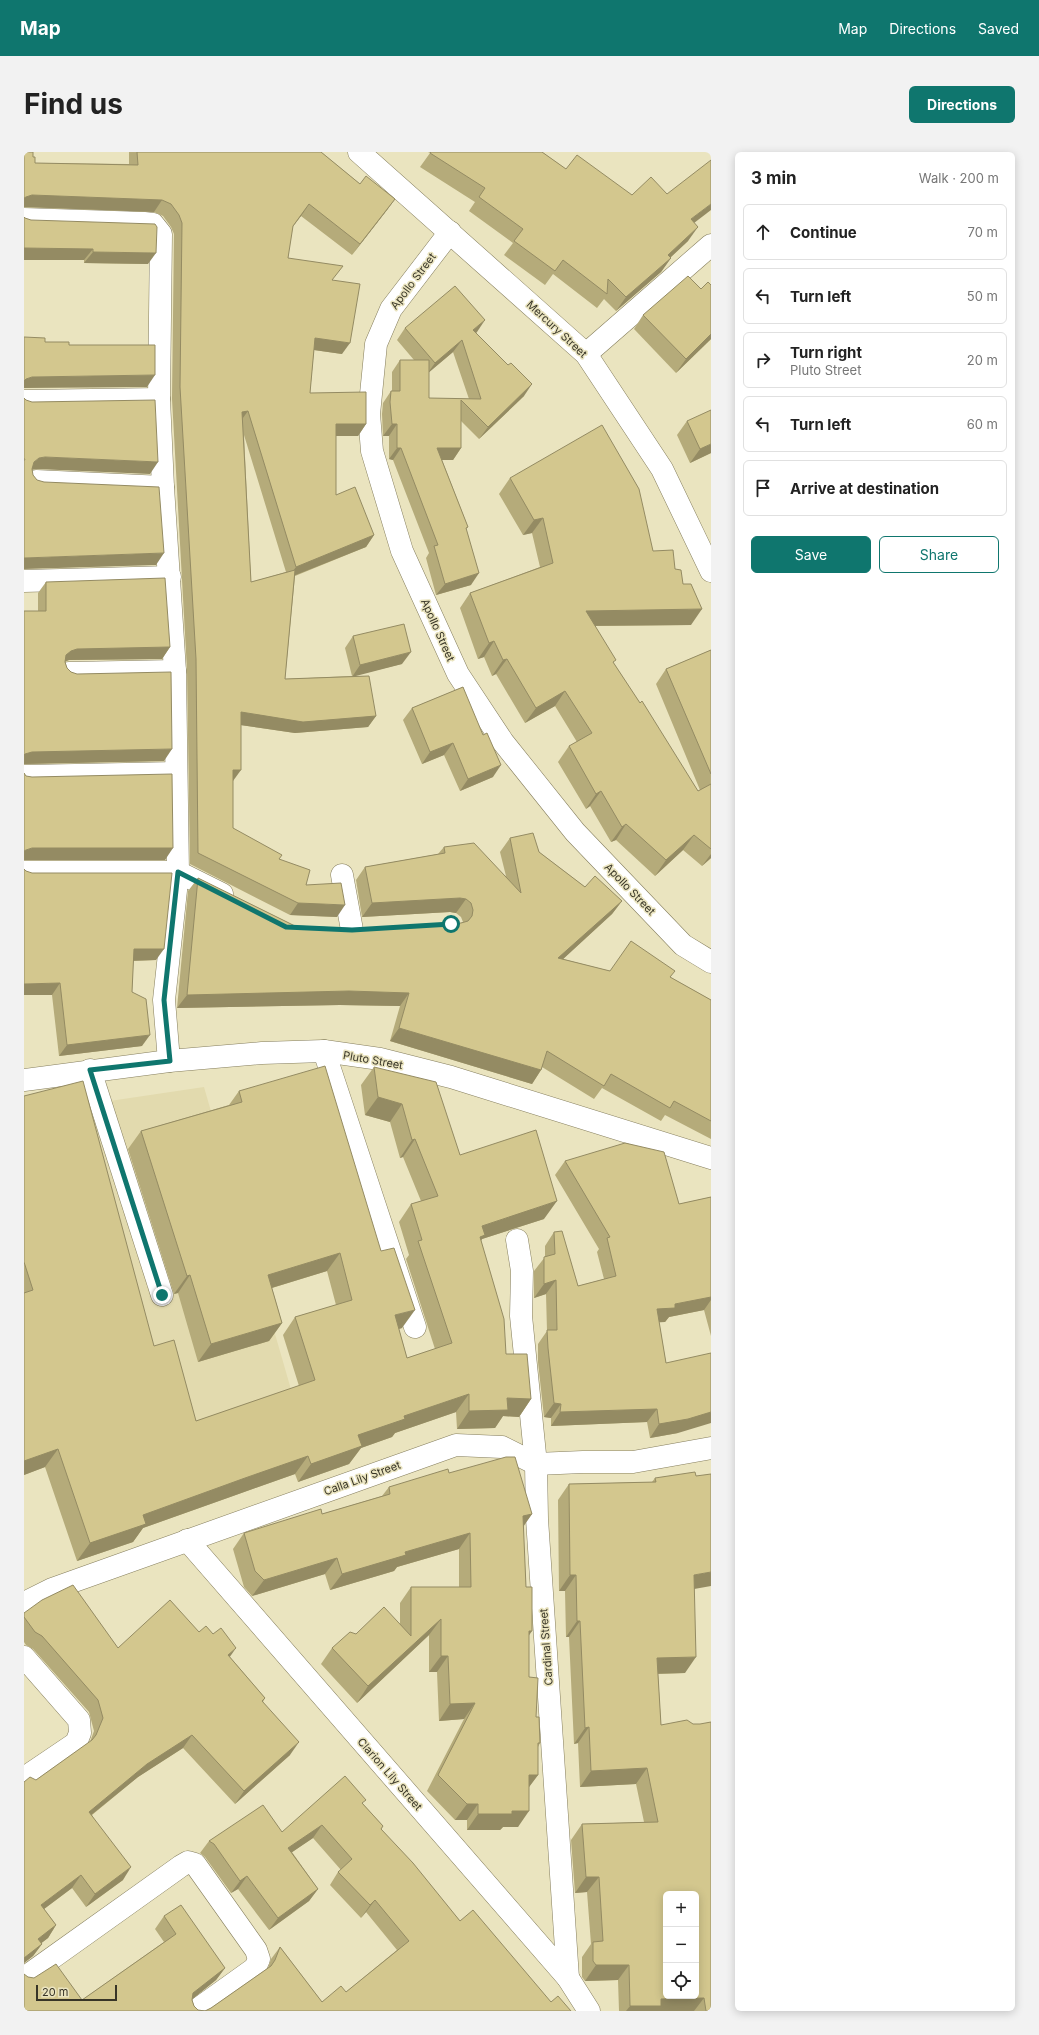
<!DOCTYPE html>
<meta charset="utf-8">
<style>
:root{--surface:#fff;--page:#f2f2f2;--text:#222;--muted:#767676;--line:#e0e0e0;--accent:#0f766e}
body{margin:0;font-family:Inter,sans-serif;background:var(--page);color:var(--text)}
.controls{position:absolute;right:12px;bottom:12px;display:grid;overflow:hidden;border-radius:6px;box-shadow:0 2px 10px #0003}
.controls button{width:36px;height:36px;display:grid;place-items:center;padding:0;border:0;border-bottom:1px solid var(--line);background:var(--surface);color:var(--text);font:20px sans-serif}
.scale{position:absolute;left:12px;bottom:10px;width:81px;box-sizing:border-box;padding-left:4px;border:2px solid #383527;border-top:0;font-size:11px;line-height:14px;white-space:nowrap;color:#383527;-webkit-text-stroke:3px #eae4bf;paint-order:stroke}
.stop{position:absolute;width:12px;height:12px;margin:-9px;border:3px solid #0f766e;border-radius:50%;background:#fff}
.stop.end{background:#0f766e;border-color:#fff;box-shadow:0 1px 4px #0008}
.list{margin:0;padding:0;list-style:none}
h2{display:flex;justify-content:space-between;align-items:center;height:52px;margin:0;padding:0 16px;font-size:17px}
h2 small{font-size:13px;font-weight:400;color:var(--muted)}
.list li{display:grid;grid-template-columns:26px 1fr auto;gap:12px;align-items:center;box-sizing:border-box;height:56px;margin:0 8px 8px;padding:0 8px;border:1px solid var(--line);border-radius:6px}
.list b{display:block;font-size:15px;white-space:nowrap}
.list p{margin:0;font-size:13px;white-space:nowrap;color:var(--muted)}
.list em{font-size:13px;font-style:normal;color:var(--muted)}
.actions{display:flex;gap:8px;padding:12px 16px}
.actions a{flex:1;padding:9px 0;border:1px solid var(--accent);border-radius:6px;text-align:center;font-size:14px;color:var(--accent)}
.actions .main{background:var(--accent);color:#fff}
.icon{flex:none;width:22px;height:22px;fill:none;stroke:currentColor;stroke-width:2;stroke-linecap:round;stroke-linejoin:round}
.map{position:relative;flex:none;width:687px;height:1859px;overflow:hidden;border-radius:6px}
header{display:flex;align-items:center;gap:24px;box-sizing:border-box;height:56px;padding:0 20px;background:var(--accent);color:#fff}
header strong{font-size:19px}
nav{display:flex;gap:22px;margin-inline-start:auto;font-size:14px}
.intro{display:flex;align-items:center;justify-content:space-between;box-sizing:border-box;height:96px;padding:0 24px}
h1{margin:0;font-size:28px}
.button{padding:10px 18px;border-radius:6px;background:var(--accent);color:#fff;font-size:14px;font-weight:700}
main{display:flex;gap:24px;padding:0 24px}
aside{flex:1;background:var(--surface);border-radius:6px;box-shadow:0 2px 10px #0003}
.map>svg:first-child{display:block}
</style>
<header>
<strong>Map</strong>
<nav><a>Map</a><a>Directions</a><a>Saved</a></nav>
</header>
<div class="intro"><h1>Find us</h1><a class="button">Directions</a></div>
<main>
<div class="map">
<svg width="687" height="1859" viewBox="0 0 687 1859">
<rect width="100%" height="100%" fill="#eae4bf"/>
<polygon fill="#e2daae" points="180,935 268,1241 149,1281 52,954"/>
<g fill="none" stroke-linecap="round" stroke-linejoin="round">
<g stroke="#857e5d" stroke-width="23">
<g id="minor">
<polyline points="335,0 562,202 638,317 687,419"/>
<polyline points="0,67 120,71 129,72 137,82 135,247 139,335 151,519 154,720 140,848 145,909"/>
<polyline points="426,80 367,157 352,192 345,262 348,299 378,399 434,522 479,590 551,680 659,793 687,810"/>
<polyline points="562,202 687,93"/>
<polyline points="0,249 135,247"/>
<polyline points="12,329 139,335"/>
<polyline points="0,429 146,425"/>
<polyline points="45,521 151,519"/>
<polyline points="0,624 152,621"/>
<polyline points="0,720 154,720 198,742"/>
<polyline points="318,723 328,778"/>
<polyline points="300,899 391,1175"/>
<polyline points="66,918 138,1143"/>
<polyline points="0,928 145,909 238,901 300,899 356,907 427,925 687,1006"/>
<polyline points="493,1088 498,1119 497,1164 512,1312 513,1367 544,1826"/>
<polyline points="163,1388 544,1826 565,1859"/>
<polyline points="0,1451 28,1437 432,1293 478,1295 512,1312 559,1310 609,1310 687,1296"/>
<polyline points="0,1505 55,1568 56,1581 52,1591 0,1626"/>
<polyline points="0,1826 157,1714 164,1710 171,1712 232,1798 235,1807 231,1816 171,1859"/>
</g>
</g>
<use href="#minor" stroke="#fff" stroke-width="22"/>
</g>
<g fill="#b5ab7a" fill-rule="evenodd">
<path d="M 105,0 L 297,0 L 336,32 L 371,47 L 363,58 L 328,103 L 277,64 L 268,75 L 264,106 L 309,128 L 318,202 L 290,198 L 286,241 L 342,272 L 334,284 L 312,284 L 312,343 L 350,383 L 342,395 L 271,424 L 261,527 L 328,524 L 321,496 L 329,484 L 378,512 L 328,524 L 352,564 L 344,575 L 271,581 L 217,573 L 209,629 L 209,676 L 255,707 L 282,733 L 313,765 L 266,763 L 166,712 L 163,518 L 148,247 L 150,82 L 147,75 L 139,64 L 130,60 L 0,55 L 9,5 L 11,11 L 105,12 ZM 220,283 L 262,420 L 227,430 Z"/>
<polygon points="404,0 518,0 542,17 608,43 670,71 664,89 646,106 647,106 637,120 592,159 580,147 573,156 529,122 521,133 480,103 489,91 445,59 451,50 396,15 406,1"/>
<polygon points="0,65 1,66 124,112 60,111 60,108 0,108"/>
<polygon points="687,133 687,187 652,221 610,177 619,163"/>
<path d="M 381,176 L 453,180 L 452,181 L 500,244 L 455,287 L 437,269 L 437,296 L 429,308 L 418,308 L 444,375 L 442,377 L 447,433 L 412,443 L 402,406 L 405,401 L 369,308 L 365,307 L 365,284 L 359,284 L 358,262 L 359,251 L 367,239 L 368,239 L 368,220 L 376,208 L 390,208 L 373,188 ZM 429,200 L 445,247 L 405,246 L 405,220 Z"/>
<polygon points="663,269 687,301 666,311 653,283"/>
<polygon points="486,326 629,399 651,417 659,432 667,473 571,474 590,512 674,639 676,638 632,532 642,517 687,498 687,706 678,714 659,698 631,724 592,688 587,690 566,654 562,657 534,610 545,594 553,590 531,554 501,571 472,522 468,524 460,505 454,507 436,456 446,441 516,415 508,381 499,383 475,342"/>
<polygon points="22,430 146,495 138,507 45,508 41,510 43,516 140,609 0,612 0,459 14,459 14,441"/>
<polygon points="439,535 469,625 436,639 420,603 398,612 379,568 388,556"/>
<polygon points="486,686 515,700 561,735 598,749 588,762 539,807 586,819 646,825 687,848 687,987 641,963 637,969 578,936 570,947 518,915 517,918 508,932 366,889 376,854 316,853 153,856 164,739 174,726 271,774 338,777 437,771 439,770 437,765 432,761 426,760 338,765 332,728 341,715 414,702 420,695 482,724 476,700"/>
<polygon points="2,719 132,808 109,809 108,840 118,894 35,904 28,843"/>
<polygon points="350,915 436,1003 520,1067 458,1087 457,1089 482,1202 507,1247 495,1265 479,1264 471,1276 433,1277 432,1260 371,1281 368,1285 337,1296 325,1312 274,1330 271,1322 209,1344 119,1376 109,1390 53,1409 21,1315 0,1323 0,944 130,1194 172,1269 275,1234 259,1183 271,1165 312,1153 303,1119 248,1136 258,1171 245,1189 174,1210 154,1141 150,1142 104,997 117,979 205,953 215,939 378,1176 375,1177 383,1206 411,1197 382,1107 385,1103 375,1070 387,1052 397,1049 379,1005 376,1006 366,970 341,963 337,933"/>
<polygon points="541,1009 655,1052 687,1045 687,1184 680,1158 645,1165 641,1170 635,1170 654,1281 626,1286 623,1270 527,1274 527,1266 520,1265 514,1210 514,1192 523,1179 522,1142 510,1146 510,1119 521,1105 521,1094 530,1080 554,1134 580,1127 573,1100 575,1097 531,1023"/>
<polygon points="425,1321 508,1362 499,1374 502,1435 505,1484 505,1525 516,1591 514,1595 514,1623 505,1635 494,1675 479,1675 476,1678 443,1678 443,1668 431,1668 403,1639 440,1567 415,1569 413,1520 405,1520 405,1483 333,1551 297,1512 308,1496 332,1482 376,1472 376,1451 387,1435 435,1435 435,1397 373,1415 370,1419 306,1438 301,1422 228,1444 220,1435 209,1397 220,1381 298,1362 358,1344 365,1335"/>
<polygon points="631,1326 670,1437 661,1521 634,1522 637,1573 687,1859 595,1859 594,1828 561,1829 558,1825 558,1805 567,1792 563,1740 551,1741 547,1688 558,1672 620,1670 612,1632 556,1635 554,1591 550,1592 545,1485 542,1485 541,1439 535,1439 534,1348 545,1332 628,1330"/>
<polygon points="0,1461 94,1496 175,1480 206,1505 241,1546 239,1550 266,1603 211,1652 159,1596 114,1625 68,1663 99,1728 62,1755 48,1736 20,1757 32,1773 24,1786 17,1791 18,1792 9,1804 0,1811 0,1630 12,1628 66,1590 70,1579 65,1560 9,1497 2,1493 0,1490"/>
<polygon points="339,1652 359,1674 357,1677 436,1769 527,1850 547,1859 0,1859 4,1825 58,1848 140,1790 131,1777 140,1764 201,1816 192,1828 168,1847 170,1854 174,1858 181,1859 187,1856 244,1816 247,1807 256,1795 298,1850 322,1840 373,1798 342,1760 337,1766 306,1733 314,1720 317,1718 289,1686 268,1700 294,1737 285,1749 245,1778 214,1737 207,1741 181,1705 176,1701 185,1689 258,1680"/>
</g>
<g fill="#948b63">
<polygon points="8,43 138,48 130,60 0,55 0,46 2,45"/>
<polygon points="371,47 363,58 328,103 336,92"/>
<polygon points="285,52 277,64 261,85"/>
<polygon points="687,52 687,58 657,81 667,67"/>
<polygon points="674,75 664,89 634,117 644,103"/>
<polygon points="0,96 69,97 60,108 0,108"/>
<polygon points="69,100 132,101 124,112 60,111"/>
<polygon points="647,106 637,120 592,159 602,145"/>
<polygon points="461,168 453,180 441,190 449,178"/>
<polygon points="687,182 687,187 652,221 662,207"/>
<polygon points="291,186 326,191 318,202 283,197"/>
<polygon points="438,188 429,200 403,222 411,211"/>
<polygon points="131,223 123,235 0,236 0,229 2,227 8,225"/>
<polygon points="508,232 500,244 455,287 464,275"/>
<polygon points="224,259 216,270 218,260"/>
<polygon points="312,272 342,272 334,284 304,284"/>
<polygon points="368,272 373,272 365,284 359,284"/>
<polygon points="687,292 687,301 666,311 676,297"/>
<polygon points="373,296 377,296 369,308 365,307"/>
<polygon points="413,296 437,296 429,308 405,308"/>
<polygon points="21,305 134,310 126,322 13,317 7,318 10,310 15,306"/>
<polygon points="519,366 508,381 499,383 510,368"/>
<polygon points="350,383 342,395 264,426 272,415"/>
<polygon points="140,401 132,413 0,417 0,406"/>
<polygon points="455,421 447,433 412,443 421,432"/>
<polygon points="678,457 667,473 551,474 562,459"/>
<polygon points="470,489 460,505 454,507 465,491"/>
<polygon points="146,495 138,507 45,508 39,510 42,503 47,499 53,497"/>
<polygon points="387,500 378,512 328,525 336,513"/>
<polygon points="483,507 472,522 468,524 479,508"/>
<polygon points="541,539 531,554 501,571 512,556"/>
<polygon points="217,560 352,564 344,575 271,581 209,572"/>
<polygon points="429,591 420,603 398,612 406,600"/>
<polygon points="148,597 140,609 0,612 0,603 1,602 8,600"/>
<polygon points="477,613 469,625 436,639 444,627"/>
<polygon points="209,618 217,618 209,629"/>
<polygon points="577,639 566,654 562,657 572,642"/>
<polygon points="602,672 592,688 587,690 598,675"/>
<polygon points="670,683 659,698 631,724 642,708"/>
<polygon points="8,696 149,696 141,708 0,708 0,699 2,698"/>
<polygon points="687,702 687,706 678,714"/>
<polygon points="436,746 442,747 432,761 426,760 338,765 348,751"/>
<polygon points="598,749 588,762 525,820 534,806"/>
<polygon points="274,751 321,753 313,765 266,763"/>
<polygon points="110,797 140,797 132,808 101,809"/>
<polygon points="36,831 28,843 0,843 0,832"/>
<polygon points="325,839 385,841 376,854 316,853 153,856 163,843"/>
<polygon points="375,876 517,918 508,932 366,889"/>
<polygon points="126,883 118,894 35,904 43,893"/>
<polygon points="354,945 378,952 366,970 341,963"/>
<polygon points="391,987 379,1005 376,1006 388,988"/>
<polygon points="533,1049 520,1067 458,1087 448,1101 458,1074"/>
<polygon points="316,1101 303,1119 231,1141 244,1123"/>
<polygon points="166,1123 154,1141 150,1142 163,1124"/>
<polygon points="532,1128 522,1142 510,1146 520,1132"/>
<polygon points="687,1145 687,1148 680,1158 645,1165 641,1170 623,1171 633,1157 651,1152"/>
<polygon points="391,1158 378,1176 359,1181 371,1163"/>
<polygon points="258,1171 245,1189 174,1210 187,1192"/>
<polygon points="445,1242 432,1260 371,1281 368,1285 337,1296 325,1312 274,1330 287,1312 334,1283 380,1264"/>
<polygon points="483,1246 507,1247 495,1265 479,1264 471,1276 433,1277 445,1259"/>
<polygon points="530,1251 537,1252 527,1266 520,1265"/>
<polygon points="633,1257 623,1270 527,1274 536,1260"/>
<polygon points="687,1260 687,1271 654,1281 626,1286 635,1272"/>
<polygon points="34,1297 21,1315 0,1323 0,1309"/>
<polygon points="284,1304 271,1322 209,1344 119,1376 109,1390 53,1409 66,1391 119,1363 221,1326"/>
<polygon points="508,1362 497,1378 499,1364"/>
<polygon points="446,1381 435,1397 373,1415 370,1419 306,1438 318,1422 381,1400"/>
<polygon points="313,1406 301,1422 228,1444 240,1428"/>
<polygon points="687,1420 687,1434 659,1439 670,1423"/>
<polygon points="546,1423 552,1423 541,1439 535,1439"/>
<polygon points="417,1467 405,1483 333,1551 344,1534"/>
<polygon points="553,1469 556,1469 545,1485 542,1485"/>
<polygon points="505,1479 508,1479 497,1495"/>
<polygon points="212,1496 203,1509 204,1503"/>
<polygon points="417,1504 424,1504 413,1520 405,1520"/>
<polygon points="672,1505 661,1521 622,1522 633,1506"/>
<polygon points="451,1551 440,1567 415,1569 426,1552"/>
<polygon points="565,1575 554,1591 550,1592 561,1576"/>
<polygon points="168,1583 159,1596 114,1625 56,1672 65,1660 123,1612"/>
<polygon points="275,1590 266,1603 211,1652 220,1639"/>
<polygon points="623,1616 612,1632 556,1635 567,1619"/>
<polygon points="505,1623 514,1623 502,1639"/>
<polygon points="443,1652 454,1652 443,1668 431,1668"/>
<polygon points="488,1659 505,1659 494,1675 479,1675 476,1678 443,1678 454,1662"/>
<polygon points="298,1673 289,1686 255,1709 264,1696"/>
<polygon points="107,1715 99,1728 62,1755 71,1742"/>
<polygon points="57,1723 48,1736 8,1766 17,1753"/>
<polygon points="223,1724 214,1737 207,1741 216,1729"/>
<polygon points="562,1725 575,1725 563,1740 551,1741"/>
<polygon points="294,1737 285,1749 245,1778 254,1766"/>
<polygon points="351,1748 342,1760 337,1766 346,1753"/>
<polygon points="32,1773 24,1786 6,1800 14,1787"/>
<polygon points="18,1792 9,1804 0,1811 0,1806"/>
<polygon points="572,1813 605,1813 594,1828 561,1829"/>
<polygon points="201,1816 192,1828 160,1854 169,1841"/>
<polygon points="680,1846 670,1859 602,1859 606,1854 637,1847"/>
</g>
<g fill="#d3c78e" stroke="#948b63" fill-rule="evenodd">
<polygon points="0,0 9,0 9,5 11,5 11,11 114,13 113,0 297,0 336,32 342,24 371,47 336,92 285,52 269,74 264,106 319,114 308,128 336,132 326,191 291,186 286,241 342,240 342,272 312,272 312,343 331,335 350,383 272,415 224,259 218,260 227,430 271,418 261,527 345,524 352,564 279,570 217,560 217,618 209,618 209,676 258,703 255,707 286,718 282,733 317,731 321,753 274,751 174,701 172,507 156,235 158,71 155,63 147,52 138,48 8,43 2,45 0,46"/>
<polygon points="407,0 518,0 542,17 553,3 608,43 627,25 643,42 687,8 687,52 667,67 674,75 644,103 647,106 602,145 584,127 583,142 539,108 531,119 490,89 499,77 455,45 461,36 406,1"/>
<polygon points="0,65 1,66 7,68 131,72 133,75 132,101 69,100 69,97 0,96"/>
<polygon points="664,124 677,137 684,130 687,133 687,182 662,207 619,163"/>
<polygon points="431,134 461,168 449,178 484,213 487,211 508,232 464,275 437,248 437,296 413,296 444,375 442,376 455,421 421,432 410,394 414,393 377,296 373,296 373,272 368,272 366,250 367,239 376,239 376,208 405,208 405,246 457,247 438,188 411,211 381,176"/>
<polygon points="0,185 21,186 21,190 45,190 45,193 131,193 131,223 8,225 2,227 0,229"/>
<polygon points="0,246 2,248 8,250 131,248 134,310 21,305 15,306 10,310 8,317 9,323 13,328 20,330 135,335 140,401 0,406 0,309 1,307 0,307"/>
<polygon points="687,258 687,292 676,297 663,269"/>
<polygon points="578,273 615,337 629,399 649,398 651,417 657,418 659,432 667,432 678,457 562,459 592,508 589,510 616,551 618,549 674,639 687,632 687,697 670,683 642,708 602,672 598,675 577,639 572,642 545,594 568,581 541,539 512,556 483,507 479,508 470,489 465,491 446,441 529,411 519,366 510,368 486,326"/>
<polygon points="141,426 146,495 53,497 47,499 42,503 41,510 43,516 47,520 53,522 147,520 148,597 8,600 1,602 0,603 0,459 22,459 22,430"/>
<polygon points="380,472 387,500 336,513 329,484"/>
<polygon points="687,498 687,622 642,517"/>
<polygon points="439,535 459,583 463,581 477,613 444,627 429,591 406,600 388,556"/>
<polygon points="0,621 2,624 8,625 148,622 149,696 8,696 2,698 0,699"/>
<polygon points="509,681 515,700 561,735 571,724 598,749 534,806 586,819 607,789 651,819 646,825 687,848 687,969 650,949 646,956 587,922 580,934 523,899 517,918 375,876 385,841 325,839 163,843 174,726 271,774 338,777 437,771 444,769 448,764 449,758 447,751 442,747 436,746 348,751 341,715 421,701 420,695 450,691 497,741 486,686"/>
<polygon points="0,717 2,719 8,721 148,721 140,797 110,797 108,840 122,847 126,883 43,893 36,831 0,832"/>
<polygon points="301,914 357,1099 370,1096 391,1158 371,1163 383,1206 428,1191 394,1089 398,1088 387,1052 414,1044 391,987 388,988 378,952 354,945 350,915 412,930 436,1003 512,978 533,1049 458,1074 461,1083 456,1085 480,1167 482,1202 503,1202 507,1247 483,1246 484,1258 445,1259 445,1242 380,1264 381,1267 334,1283 338,1294 287,1312 284,1304 221,1326 119,1363 122,1372 66,1391 34,1297 0,1309 0,1141 9,1138 0,1110 0,944 59,929 130,1194 150,1188 172,1269 291,1228 271,1165 328,1148 316,1101 244,1123 258,1171 187,1192 166,1123 163,1124 117,979 218,950 215,939"/>
<polygon points="601,991 640,1000 655,1052 687,1045 687,1145 651,1152 651,1156 633,1157 642,1211 687,1201 687,1260 664,1267 635,1272 633,1257 536,1260 537,1252 530,1251 524,1196 523,1178 533,1178 532,1128 520,1132 520,1105 531,1102 530,1080 538,1079 554,1134 592,1124 583,1086 586,1085 541,1009"/>
<polygon points="482,1305 491,1305 508,1362 499,1364 502,1435 508,1435 508,1479 505,1479 505,1525 514,1526 512,1565 515,1565 516,1591 514,1591 514,1623 505,1623 505,1659 488,1659 488,1662 454,1662 454,1652 443,1652 414,1623 451,1551 426,1552 424,1504 417,1504 417,1467 344,1534 308,1496 326,1480 332,1482 360,1455 387,1484 387,1435 447,1435 446,1381 381,1400 382,1403 318,1422 313,1406 240,1428 231,1419 220,1381 297,1357 298,1362 366,1342 365,1335 424,1317 425,1321"/>
<path d="M 671,1320 L 672,1324 L 687,1322 L 687,1420 L 670,1423 L 672,1505 L 633,1506 L 637,1573 L 663,1568 L 669,1572 L 676,1572 L 687,1570 L 687,1859 L 682,1859 L 680,1846 L 637,1847 L 637,1854 L 606,1854 L 605,1813 L 572,1813 L 569,1809 L 569,1790 L 579,1789 L 575,1725 L 562,1725 L 558,1672 L 634,1670 L 623,1616 L 567,1619 L 565,1575 L 561,1576 L 556,1469 L 553,1469 L 552,1423 L 546,1423 L 545,1332 L 632,1330 L 631,1326 ZM 642,1742 L 672,1742 L 672,1844 L 642,1844 Z"/>
<polygon points="49,1433 94,1496 146,1448 175,1480 182,1474 189,1482 197,1476 212,1496 204,1503 241,1546 238,1549 275,1590 220,1639 168,1583 123,1612 65,1660 107,1715 71,1742 57,1723 17,1753 32,1773 14,1787 18,1792 0,1806 0,1630 6,1625 12,1628 68,1588 72,1583 79,1566 74,1548 18,1484 11,1480 0,1465 0,1461 18,1448"/>
<polygon points="321,1624 342,1648 338,1651 359,1674 357,1677 389,1711 436,1769 449,1758 527,1850 534,1844 547,1859 0,1859 0,1822 4,1825 10,1826 32,1812 58,1848 152,1782 140,1764 157,1753 201,1816 169,1841 168,1848 170,1854 174,1858 181,1859 187,1856 247,1814 251,1808 256,1795 298,1850 317,1834 322,1840 385,1789 351,1748 346,1753 314,1720 328,1707 298,1673 264,1696 294,1737 254,1766 223,1724 216,1729 190,1692 185,1689 239,1653 258,1680"/>
</g>
<g fill="none" stroke-linecap="round" stroke-linejoin="round">
<polyline stroke="#0f766e" stroke-width="5" points="138,1143 66,918 146,909 140,848 154,720 262,775 328,778 427,772"/>
</g>
<g text-anchor="middle" stroke-width="3" stroke-linejoin="round" paint-order="stroke">
<g font-size="11" fill="#383527" stroke="#eae4bf">
<text transform="translate(389 129) rotate(-53)" y="4">Apollo Street</text>
<text transform="translate(533 177) rotate(43)" y="4">Mercury Street</text>
<text transform="translate(414 478) rotate(66)" y="4">Apollo Street</text>
<text transform="translate(606 737) rotate(46)" y="4">Apollo Street</text>
<text transform="translate(349 908) rotate(10)" y="4">Pluto Street</text>
<text transform="translate(338 1326) rotate(-20)" y="4">Calla Lily Street</text>
<text transform="translate(522 1495) rotate(-94)" y="4">Cardinal Street</text>
<text transform="translate(366 1622) rotate(49)" y="4">Clarion Lily Street</text>
</g>
</g>
</svg>
<div class="controls">
<button>+</button>
<button>−</button>
<button><svg class="icon" aria-label="locate" viewBox="0 0 24 24"><circle cx="12" cy="12" r="6"/><path d="M12 2v4M12 18v4M2 12h4M18 12h4"/></svg></button>
</div>
<div class="scale">20 m</div>
<div class="stop" style="left:427px;top:772px"></div>
<div class="stop end" style="left:138px;top:1143px"></div>
</div>
<aside>
<h2>3 min<small>Walk · 200 m</small></h2>
<ul class="list">
<li><svg class="icon" aria-label="ahead" viewBox="0 0 24 24"><path d="M12 20V5M6 11l6-6 6 6"/></svg><div><b>Continue</b></div><em>70 m</em></li>
<li><svg class="icon" aria-label="left" viewBox="0 0 24 24"><path d="M17 20v-9H6M10 6l-5 5 5 5"/></svg><div><b>Turn left</b></div><em>50 m</em></li>
<li><svg class="icon" aria-label="right" viewBox="0 0 24 24"><path d="M7 20v-9h11M14 6l5 5-5 5"/></svg><div><b>Turn right</b><p>Pluto Street</p></div><em>20 m</em></li>
<li><svg class="icon" aria-label="left" viewBox="0 0 24 24"><path d="M17 20v-9H6M10 6l-5 5 5 5"/></svg><div><b>Turn left</b></div><em>60 m</em></li>
<li><svg class="icon" aria-label="arrive" viewBox="0 0 24 24"><path d="M6 21V4h12l-3 4 3 4H6"/></svg><div><b>Arrive at destination</b></div></li>
</ul>
<div class="actions"><a class="main">Save</a><a>Share</a></div>
</aside>
</main>
